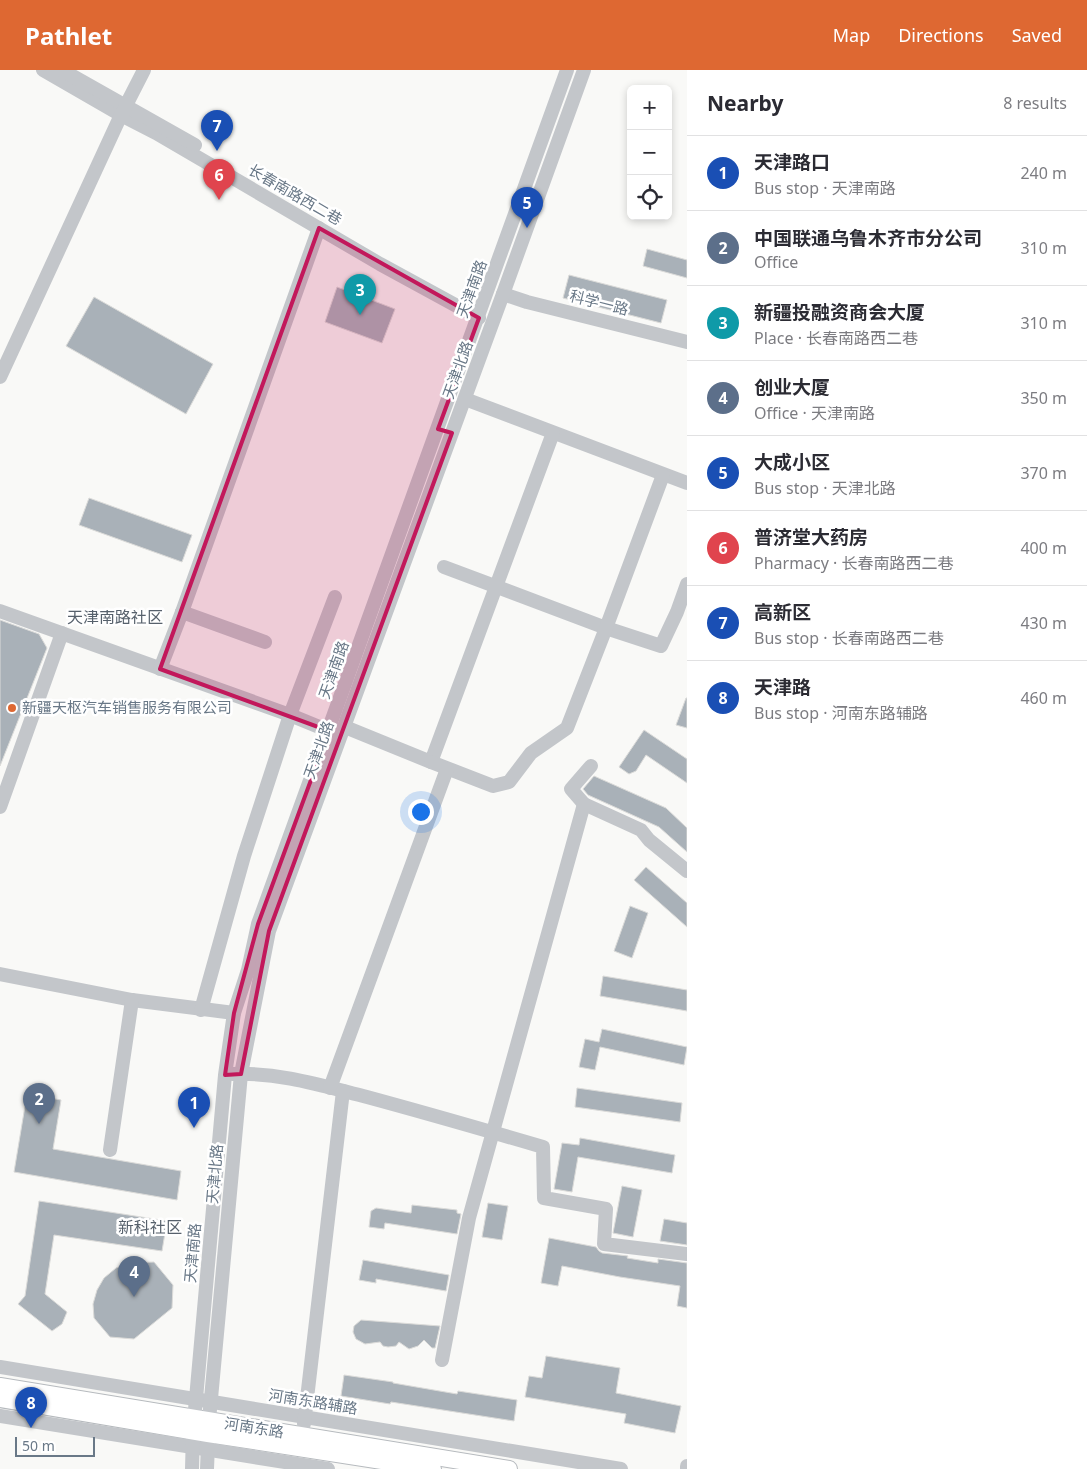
<!DOCTYPE html>
<meta charset="utf-8">
<style>
:root{--surface:#fff;--page:#f2f2f3;--text:#2b2b33;--muted:#7c7c81;--line:#e1e1e2;--accent:#de6832}
body{margin:0;font-family:"Noto Sans","Noto Sans SC",sans-serif;background:var(--page);color:var(--text)}
.controls{position:absolute;right:15px;top:15px;display:grid;overflow:hidden;border-radius:8px;box-shadow:0 2px 8px #0003}
.controls button{width:45px;height:45px;display:grid;place-items:center;padding:0;border:0;border-bottom:1px solid var(--line);background:var(--surface);color:var(--text);font:25px sans-serif}
.scale{position:absolute;left:15px;bottom:12px;width:80px;box-sizing:border-box;padding-left:5px;border:2px solid #697887;border-top:0;font-size:14px;line-height:18px;white-space:nowrap;color:#697887;-webkit-text-stroke:4px #fff;paint-order:stroke}
.you{position:absolute;left:420px;top:741px;width:18px;height:18px;margin:-12px;border:4px solid #fff;border-radius:50%;background:#1a73e8;box-shadow:0 0 0 8px #1a73e833}
.badge{display:grid;place-items:center;width:32px;height:32px;border-radius:50%;background:var(--accent);color:#fff;font-size:16px;font-weight:700}
.pin{position:absolute;translate:-50% -41px;filter:drop-shadow(0 1px 2px #0008)}
.pin::after{content:'';position:absolute;top:26px;width:18px;height:15px;background:inherit;clip-path:polygon(0 0,100% 0,50% 100%)}
.list{margin:0;padding:0;list-style:none}
h2{display:flex;justify-content:space-between;align-items:center;height:65px;margin:0;padding:0 20px;font-size:21px}
h2 small{font-size:16px;font-weight:400;color:var(--muted)}
.list li{display:grid;grid-template-columns:32px 1fr auto;gap:15px;align-items:center;box-sizing:border-box;height:75px;padding:0 20px;border-top:1px solid var(--line)}
.list b{display:block;font-size:19px;white-space:nowrap}
.list p{margin:0;font-size:16px;white-space:nowrap;color:var(--muted)}
.list em{font-size:16px;font-style:normal;color:var(--muted)}
.icon{flex:none;width:28px;height:28px;fill:none;stroke:currentColor;stroke-width:2;stroke-linecap:round;stroke-linejoin:round}
.map{position:relative;flex:none;width:687px;height:1399px;overflow:hidden}
header{display:flex;align-items:center;gap:30px;box-sizing:border-box;height:70px;padding:0 25px;background:var(--accent);color:#fff}
header strong{font-size:24px}
nav{display:flex;gap:28px;margin-inline-start:auto;font-size:18px}
main{display:flex}
aside{flex:1;background:var(--surface)}
.map>svg:first-child{display:block}
</style>
<header>
<strong>Pathlet</strong>
<nav><a>Map</a><a>Directions</a><a>Saved</a></nav>
</header>
<main>
<div class="map">
<svg width="687" height="1399" viewBox="0 0 687 1399">
<rect width="100%" height="100%" fill="#f9f9f7"/>
<g fill="#a9b1b8" stroke="#dbdbd9">
<polygon points="647,179 687,190 687,208 643,196"/>
<polygon points="569,205 667,230 661,253 563,228"/>
<polygon points="337,217 395,239 382,273 325,252"/>
<polygon points="94,227 213,294 186,344 66,276"/>
<polygon points="89,428 192,465 182,492 79,455"/>
<polygon points="0,550 39,564 47,578 0,696"/>
<polygon points="686,628 687,628 687,658 676,655"/>
<polygon points="644,660 687,689 687,713 646,685 636,701 629,704 619,697"/>
<polygon points="594,706 666,738 687,758 687,782 659,757 588,725 583,719"/>
<polygon points="646,797 687,833 687,857 634,810"/>
<polygon points="630,836 648,843 632,888 614,881"/>
<polygon points="603,906 687,920 687,941 600,926"/>
<polygon points="602,959 687,977 684,995 600,977 595,1000 579,997 585,969 599,972"/>
<polygon points="577,1018 682,1033 680,1052 575,1037"/>
<polygon points="27,1024 61,1030 53,1079 181,1101 177,1130 14,1102"/>
<polygon points="580,1068 675,1085 672,1103 578,1087 572,1122 554,1119 562,1073 579,1075"/>
<polygon points="622,1116 642,1120 633,1167 613,1163"/>
<polygon points="39,1131 167,1151 162,1181 54,1165 45,1224 67,1242 62,1254 52,1261 18,1234 25,1226"/>
<polygon points="488,1133 508,1136 502,1170 482,1167"/>
<polygon points="412,1135 457,1140 457,1143 461,1144 457,1164 385,1153 384,1159 369,1157 371,1141 376,1138 411,1143"/>
<polygon points="664,1149 687,1153 687,1175 660,1171"/>
<polygon points="549,1168 596,1177 599,1181 602,1183 628,1186 627,1188 658,1193 658,1189 687,1193 687,1238 677,1236 680,1216 620,1207 562,1196 558,1216 541,1213"/>
<polygon points="363,1190 449,1205 446,1221 376,1209 376,1213 359,1210"/>
<polygon points="154,1192 173,1215 172,1238 134,1269 110,1267 94,1248 93,1234 97,1220 104,1208 116,1198 129,1193"/>
<polygon points="361,1250 440,1256 435,1278 432,1278 424,1270 418,1276 409,1279 399,1272 396,1276 388,1277 383,1276 380,1272 365,1274 356,1269 353,1262 354,1256"/>
<polygon points="546,1286 620,1298 616,1323 681,1336 675,1363 624,1353 626,1344 525,1327 529,1306 542,1308"/>
<polygon points="344,1305 393,1312 393,1313 457,1324 458,1321 517,1330 514,1351 391,1332 390,1334 341,1326"/>
</g>
<g fill="none" stroke-linecap="round" stroke-linejoin="round">
<g stroke="#b6babe" stroke-width="18">
<g id="major">
<polyline points="0,1316 509,1399"/>
<polyline points="0,1329 208,1364 433,1399"/>
</g>
</g>
<g stroke="#c3c6ca" stroke-width="14">
<polyline points="43,0 121,45 156,63 380,194 479,248"/>
<polyline points="62,0 195,75"/>
<polyline points="503,224 527,232 687,272"/>
<polyline points="0,307 121,45 144,0"/>
<polyline points="465,329 687,413"/>
<polyline points="444,497 606,558 661,576 677,542 687,514"/>
<polyline points="0,541 290,645 329,661"/>
<polyline points="182,542 265,572"/>
<polyline points="160,599 182,542 319,158"/>
<polyline points="345,657 431,692 553,363"/>
<polyline points="431,692 493,716 509,712 531,683 567,658 606,558 663,405"/>
<polyline points="591,696 571,719 584,734 641,760 649,770 687,801"/>
<polyline points="0,737 62,563"/>
<polyline points="0,904 132,930 234,943"/>
<polyline points="201,940 244,786 290,645 335,527"/>
<path d="M 233,1004 C 279,1002 323,1016 367,1027 C 426,1043 485,1060 543,1077 L 544,1128 L 606,1139 L 604,1174 L 687,1184"/>
<polyline points="330,1018 447,699"/>
<polyline points="110,1080 132,930"/>
<polyline points="442,1290 469,1148 584,734"/>
<polyline points="0,1297 621,1399"/>
<polyline points="0,1346 328,1399"/>
<polyline points="304,1354 343,1021"/>
<polyline points="192,1399 193,1362 225,1005 234,943 248,900 258,854 567,0"/>
<polyline points="207,1399 209,1350 241,1004 269,861 503,224 584,0"/>
<polyline points="687,1399 687,1396"/>
</g>
<use href="#major" stroke="#fff" stroke-width="16"/>
</g>
<path fill="#c2185b" fill-opacity="0.2" stroke="#c2185b" stroke-width="4" stroke-linejoin="round" d="M 319,158 L 479,248 L 438,359 L 452,363 L 269,861 L 241,1004 L 225,1005 L 234,943 L 258,854 L 329,661 L 160,599 Z"/>
<circle fill="#de6832" stroke="#fff" stroke-width="2" cx="12" cy="638" r="5"/>
<g text-anchor="middle" stroke-width="5" stroke-linejoin="round" paint-order="stroke">
<g font-size="15" fill="#697887" stroke="#fff">
<text transform="translate(295 125) rotate(30)" y="5">长春南路西二巷</text>
<text transform="translate(472 219) rotate(-70)" y="5">天津南路</text>
<text transform="translate(599 233) rotate(14)" y="5">科学一路</text>
<text transform="translate(458 300) rotate(-70)" y="5">天津北路</text>
<text transform="translate(334 600) rotate(-70)" y="5">天津南路</text>
<text transform="translate(319 680) rotate(-70)" y="5">天津北路</text>
<text transform="translate(215 1104) rotate(-85)" y="5">天津北路</text>
<text transform="translate(193 1183) rotate(-85)" y="5">天津南路</text>
<text transform="translate(313 1332) rotate(9)" y="5">河南东路辅路</text>
<text transform="translate(254 1358) rotate(9)" y="5">河南东路</text>
</g>
<g font-size="15" fill="#697887" stroke="#fff" text-anchor="start">
<text x="22" y="643">新疆天枢汽车销售服务有限公司</text>
</g>
<g font-size="16" fill="#57616c" stroke="#fff">
<text x="115" y="553">天津南路社区</text>
<text x="150" y="1163">新科社区</text>
</g>
</g>
</svg>
<div class="controls">
<button>+</button>
<button>−</button>
<button><svg class="icon" aria-label="locate" viewBox="0 0 24 24"><circle cx="12" cy="12" r="6"/><path d="M12 2v4M12 18v4M2 12h4M18 12h4"/></svg></button>
</div>
<div class="scale">50 m</div>
<div class="you"></div>
<div class="pin badge" style="left:194px;top:1058px;background:#1a4fb4">1</div>
<div class="pin badge" style="left:39px;top:1054px;background:#5c6f8a">2</div>
<div class="pin badge" style="left:360px;top:245px;background:#0f9aa8">3</div>
<div class="pin badge" style="left:134px;top:1227px;background:#5c6f8a">4</div>
<div class="pin badge" style="left:527px;top:158px;background:#1a4fb4">5</div>
<div class="pin badge" style="left:219px;top:130px;background:#e0444e">6</div>
<div class="pin badge" style="left:217px;top:81px;background:#1a4fb4">7</div>
<div class="pin badge" style="left:31px;top:1358px;background:#1a4fb4">8</div>
</div>
<aside>
<h2>Nearby<small>8 results</small></h2>
<ul class="list">
<li><span class="badge" style="background:#1a4fb4">1</span><div><b>天津路口</b><p>Bus stop · 天津南路</p></div><em>240 m</em></li>
<li><span class="badge" style="background:#5c6f8a">2</span><div><b>中国联通乌鲁木齐市分公司</b><p>Office</p></div><em>310 m</em></li>
<li><span class="badge" style="background:#0f9aa8">3</span><div><b>新疆投融资商会大厦</b><p>Place · 长春南路西二巷</p></div><em>310 m</em></li>
<li><span class="badge" style="background:#5c6f8a">4</span><div><b>创业大厦</b><p>Office · 天津南路</p></div><em>350 m</em></li>
<li><span class="badge" style="background:#1a4fb4">5</span><div><b>大成小区</b><p>Bus stop · 天津北路</p></div><em>370 m</em></li>
<li><span class="badge" style="background:#e0444e">6</span><div><b>普济堂大药房</b><p>Pharmacy · 长春南路西二巷</p></div><em>400 m</em></li>
<li><span class="badge" style="background:#1a4fb4">7</span><div><b>高新区</b><p>Bus stop · 长春南路西二巷</p></div><em>430 m</em></li>
<li><span class="badge" style="background:#1a4fb4">8</span><div><b>天津路</b><p>Bus stop · 河南东路辅路</p></div><em>460 m</em></li>
</ul>
</aside>
</main>
